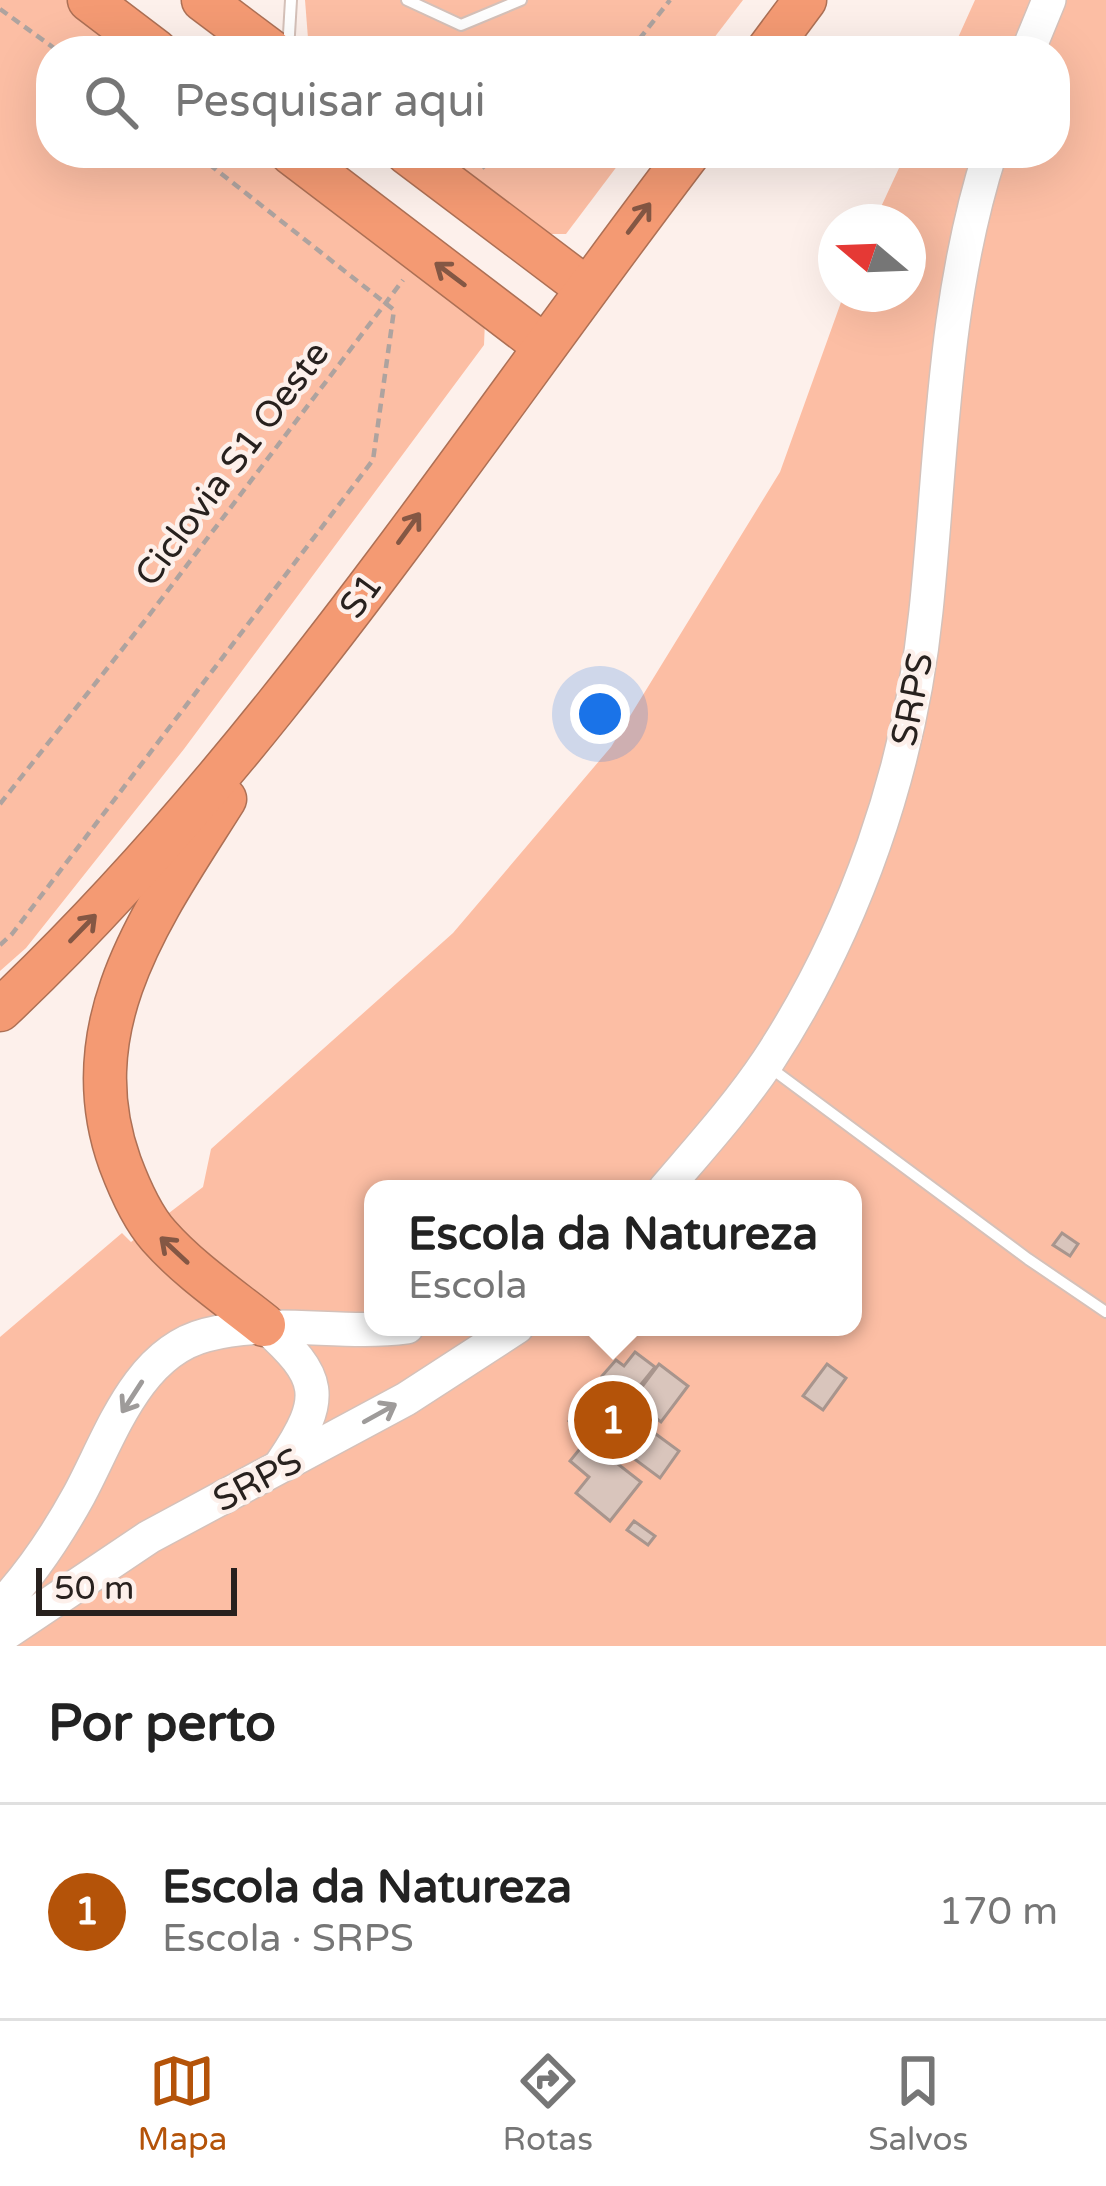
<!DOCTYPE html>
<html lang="pt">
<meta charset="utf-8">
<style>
:root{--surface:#fff;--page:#f2f2f2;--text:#222;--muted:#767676;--line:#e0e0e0;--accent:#b45309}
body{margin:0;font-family:"Varela Round",sans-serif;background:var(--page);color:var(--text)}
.compass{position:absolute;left:818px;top:204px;width:108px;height:108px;border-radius:50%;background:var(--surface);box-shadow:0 12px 48px #0002;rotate:289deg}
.scale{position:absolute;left:36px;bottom:30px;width:201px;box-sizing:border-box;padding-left:12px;border:6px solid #28211e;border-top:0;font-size:33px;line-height:42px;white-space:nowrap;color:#28211e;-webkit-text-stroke:9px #fdf0eb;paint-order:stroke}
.you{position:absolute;left:600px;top:714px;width:42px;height:42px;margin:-30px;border:9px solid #fff;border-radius:50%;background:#1a73e8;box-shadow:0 0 0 18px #1a73e833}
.badge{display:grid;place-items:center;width:78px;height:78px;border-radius:50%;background:var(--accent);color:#fff;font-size:39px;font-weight:700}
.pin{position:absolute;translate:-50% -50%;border:6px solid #fff;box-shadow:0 3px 12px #0006}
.popup{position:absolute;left:364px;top:1180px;width:498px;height:156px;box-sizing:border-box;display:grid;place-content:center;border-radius:24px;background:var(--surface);filter:drop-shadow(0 3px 9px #0005);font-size:39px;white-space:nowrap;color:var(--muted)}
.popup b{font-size:45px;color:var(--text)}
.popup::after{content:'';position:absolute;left:50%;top:100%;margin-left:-24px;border:24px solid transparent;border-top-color:var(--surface)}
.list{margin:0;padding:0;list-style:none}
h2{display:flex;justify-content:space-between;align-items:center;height:156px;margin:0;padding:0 48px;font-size:51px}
h2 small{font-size:39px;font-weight:400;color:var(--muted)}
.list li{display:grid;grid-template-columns:78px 1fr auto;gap:36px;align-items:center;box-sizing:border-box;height:216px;padding:0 48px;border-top:3px solid var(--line)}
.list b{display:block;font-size:45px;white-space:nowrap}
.list p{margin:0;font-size:39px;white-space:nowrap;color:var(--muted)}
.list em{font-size:39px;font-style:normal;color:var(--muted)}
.icon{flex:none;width:66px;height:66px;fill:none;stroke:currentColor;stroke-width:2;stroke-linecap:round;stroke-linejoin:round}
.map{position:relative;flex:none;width:1106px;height:1646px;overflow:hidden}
.search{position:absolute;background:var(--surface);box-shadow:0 12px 48px #0002;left:36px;right:36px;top:36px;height:132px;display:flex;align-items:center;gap:30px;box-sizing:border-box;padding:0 42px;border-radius:48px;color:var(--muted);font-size:45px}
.sheet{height:372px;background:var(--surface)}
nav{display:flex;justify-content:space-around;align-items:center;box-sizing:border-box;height:168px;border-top:3px solid var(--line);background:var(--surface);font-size:33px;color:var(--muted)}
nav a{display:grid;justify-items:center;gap:6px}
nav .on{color:var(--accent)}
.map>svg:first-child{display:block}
</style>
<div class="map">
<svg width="1106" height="1646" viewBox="0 0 1106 1646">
<rect width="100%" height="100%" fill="#fdf0eb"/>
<g fill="#fcbea4" fill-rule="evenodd">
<polygon points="0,0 70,0 138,51 51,51 51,153 273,153 485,321 484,345 184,749 26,948 0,971"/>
<polygon points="305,0 743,0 704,51 309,51"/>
<path d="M 975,0 L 1106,0 L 1106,1646 L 0,1646 L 0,1337 L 122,1233 L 131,1242 L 203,1187 L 211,1149 L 453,933 L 611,747 L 780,472 L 844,294 L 908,294 L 908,222 L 874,222 L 906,153 L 1055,153 L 1055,51 L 952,51 ZM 373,1189 L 853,1189 L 853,1327 L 373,1327 Z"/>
<polygon points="434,153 627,153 566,234 541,234"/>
</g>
<g fill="#d9c5bc" stroke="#a8958d" stroke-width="3">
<polygon points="1062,1233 1078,1244 1070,1256 1053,1245"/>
<polygon points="635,1352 655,1367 630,1398 602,1376 616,1360 624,1366"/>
<polygon points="659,1364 688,1386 661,1422 632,1400"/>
<polygon points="827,1364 846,1378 823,1410 803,1396"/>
<polygon points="595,1385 646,1423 619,1458 569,1421"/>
<polygon points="649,1429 679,1451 660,1478 629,1455"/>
<polygon points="587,1440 641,1482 610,1521 576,1493 589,1477 570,1461"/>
<polygon points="634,1521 655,1536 648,1545 627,1530"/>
</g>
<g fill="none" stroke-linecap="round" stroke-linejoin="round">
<g stroke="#d5c1b9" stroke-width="14">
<g id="lane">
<polyline points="407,0 461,25 521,0"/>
<polyline points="288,51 291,0"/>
<polyline points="768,1066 1028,1259 1106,1312"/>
</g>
</g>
<g stroke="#d5c1b9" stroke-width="36">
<g id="secondary">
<polyline points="1028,51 1049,0"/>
<path d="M 665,1189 C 700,1148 738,1106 768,1061 C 855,928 910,769 926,611 C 942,457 942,302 990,153"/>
<path d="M 264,1325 C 322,1377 327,1397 282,1463"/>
<path d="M 0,1607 C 31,1574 57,1535 79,1495 C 110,1438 136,1353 206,1335 C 273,1317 340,1336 407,1327"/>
<polyline points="0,1637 149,1537 406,1399 517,1327"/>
</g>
</g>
<g stroke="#ad7055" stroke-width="45">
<g id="highway">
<polyline points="89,0 156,51"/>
<polyline points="203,0 271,51"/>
<polyline points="767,51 805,0"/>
<polyline points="291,153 543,345"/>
<polyline points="407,153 586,288"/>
<path d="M 225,799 C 154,912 70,1024 120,1163 C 129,1187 142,1217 159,1236 C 189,1270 229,1297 264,1325"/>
<path d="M 0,1010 C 267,758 467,444 689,153"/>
</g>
</g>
<g stroke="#aea39f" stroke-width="4.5" stroke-dasharray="9 6" stroke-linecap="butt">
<polyline points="0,9 58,51"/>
<polyline points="630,51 670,0"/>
<polyline points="482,168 500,153"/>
<polyline points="0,804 147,618 403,280"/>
<polyline points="0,945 12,934 373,460 394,310 195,153"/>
</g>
<use href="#lane" stroke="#fff" stroke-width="10"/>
<use href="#secondary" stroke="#fff" stroke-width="33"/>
<use href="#highway" stroke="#f49a73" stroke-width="42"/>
</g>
<defs><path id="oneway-shaft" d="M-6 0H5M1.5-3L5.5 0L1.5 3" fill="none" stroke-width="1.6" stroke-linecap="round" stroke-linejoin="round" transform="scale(3)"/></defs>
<g stroke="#845744">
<use href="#oneway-shaft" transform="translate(639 218) rotate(-53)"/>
<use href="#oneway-shaft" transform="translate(450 274) rotate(-143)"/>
<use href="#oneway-shaft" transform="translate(409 528) rotate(-54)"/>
<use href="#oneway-shaft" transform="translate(83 928) rotate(-46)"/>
<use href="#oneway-shaft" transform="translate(174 1250) rotate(-137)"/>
</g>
<g stroke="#9e9b9a">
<use href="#oneway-shaft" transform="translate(132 1397) rotate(123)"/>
<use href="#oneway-shaft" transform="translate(380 1413) rotate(-29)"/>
</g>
<g text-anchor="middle" stroke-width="9" stroke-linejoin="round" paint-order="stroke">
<g font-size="36" fill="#28211e" stroke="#fdf0eb">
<text transform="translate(231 463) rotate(-53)" y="13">Ciclovia S1 Oeste</text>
<text transform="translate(360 595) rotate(-54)" y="13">S1</text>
<text transform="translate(911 699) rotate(-79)" y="13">SRPS</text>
<text transform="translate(257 1479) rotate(-28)" y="13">SRPS</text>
</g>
</g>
</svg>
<svg class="compass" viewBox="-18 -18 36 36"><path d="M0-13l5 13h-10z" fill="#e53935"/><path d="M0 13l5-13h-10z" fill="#767676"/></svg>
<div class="scale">50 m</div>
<div class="you"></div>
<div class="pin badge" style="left:613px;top:1420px">1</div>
<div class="popup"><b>Escola da Natureza</b>Escola</div>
<div class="search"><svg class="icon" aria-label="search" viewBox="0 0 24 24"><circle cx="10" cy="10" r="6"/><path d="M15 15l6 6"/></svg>Pesquisar aqui</div>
</div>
<section class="sheet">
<h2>Por perto<small></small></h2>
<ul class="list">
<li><span class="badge">1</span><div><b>Escola da Natureza</b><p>Escola · SRPS</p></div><em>170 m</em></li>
</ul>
</section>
<nav>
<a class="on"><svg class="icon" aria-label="map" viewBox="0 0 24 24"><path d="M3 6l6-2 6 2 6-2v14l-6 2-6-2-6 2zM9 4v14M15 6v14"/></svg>Mapa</a>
<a><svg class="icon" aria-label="directions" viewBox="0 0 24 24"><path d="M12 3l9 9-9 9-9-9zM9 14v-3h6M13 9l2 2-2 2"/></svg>Rotas</a>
<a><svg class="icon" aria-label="saved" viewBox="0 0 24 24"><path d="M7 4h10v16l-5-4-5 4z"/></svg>Salvos</a>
</nav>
